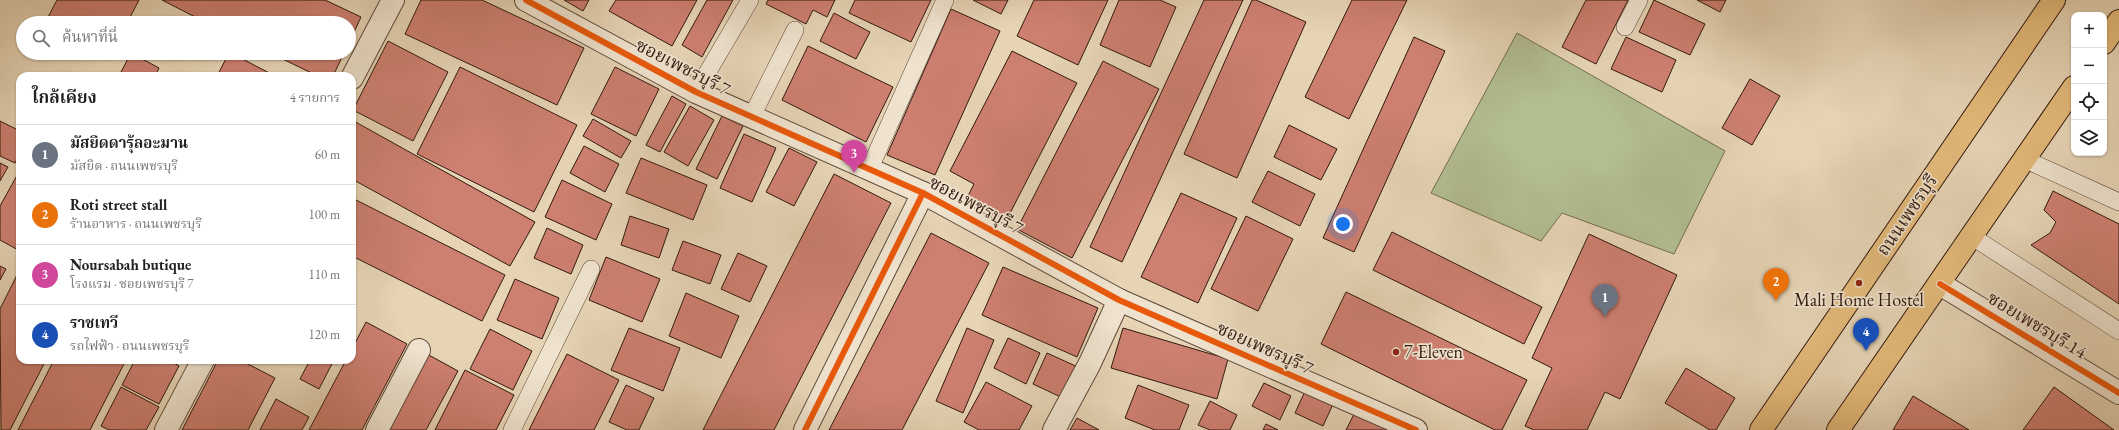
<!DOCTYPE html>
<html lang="th">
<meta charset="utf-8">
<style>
:root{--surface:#fff;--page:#f2f2f2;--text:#222;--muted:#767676;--line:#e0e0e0;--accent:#0f766e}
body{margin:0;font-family:"EB Garamond","Noto Serif Thai",serif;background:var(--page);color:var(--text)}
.controls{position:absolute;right:12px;top:12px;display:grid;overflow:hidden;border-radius:8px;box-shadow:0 1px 3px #0004}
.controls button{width:36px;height:36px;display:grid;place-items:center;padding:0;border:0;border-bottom:1px solid var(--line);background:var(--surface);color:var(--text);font:20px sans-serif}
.you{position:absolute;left:1343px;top:224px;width:14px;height:14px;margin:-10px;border:3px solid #fff;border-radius:50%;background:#1a73e8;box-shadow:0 0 0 6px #1a73e833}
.badge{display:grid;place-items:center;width:26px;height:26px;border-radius:50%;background:var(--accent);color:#fff;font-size:13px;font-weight:700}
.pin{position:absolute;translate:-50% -33px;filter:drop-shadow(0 1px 2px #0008)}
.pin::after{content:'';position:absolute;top:21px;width:14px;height:12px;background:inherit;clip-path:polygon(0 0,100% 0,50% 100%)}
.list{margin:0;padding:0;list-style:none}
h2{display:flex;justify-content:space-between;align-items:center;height:52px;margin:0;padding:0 16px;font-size:17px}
h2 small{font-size:13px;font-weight:400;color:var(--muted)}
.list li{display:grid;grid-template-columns:26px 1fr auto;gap:12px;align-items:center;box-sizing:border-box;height:60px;padding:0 16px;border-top:1px solid var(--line)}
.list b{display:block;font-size:15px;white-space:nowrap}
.list p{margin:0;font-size:13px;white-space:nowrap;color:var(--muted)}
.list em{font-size:13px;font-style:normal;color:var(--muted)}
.icon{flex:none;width:22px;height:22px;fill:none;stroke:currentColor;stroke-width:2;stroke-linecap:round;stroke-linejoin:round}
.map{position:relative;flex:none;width:2119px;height:430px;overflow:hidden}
.search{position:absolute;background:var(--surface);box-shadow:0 1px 3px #0004;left:16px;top:16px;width:340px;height:44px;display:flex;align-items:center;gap:10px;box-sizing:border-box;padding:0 14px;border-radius:22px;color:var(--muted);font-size:15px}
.panel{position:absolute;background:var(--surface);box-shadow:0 1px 3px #0004;left:16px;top:72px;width:340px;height:292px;border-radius:12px}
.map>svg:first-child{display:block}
</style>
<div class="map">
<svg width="2119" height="430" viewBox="0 0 2119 430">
<rect width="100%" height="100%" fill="#e6d4b5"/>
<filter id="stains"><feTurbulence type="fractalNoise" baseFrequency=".005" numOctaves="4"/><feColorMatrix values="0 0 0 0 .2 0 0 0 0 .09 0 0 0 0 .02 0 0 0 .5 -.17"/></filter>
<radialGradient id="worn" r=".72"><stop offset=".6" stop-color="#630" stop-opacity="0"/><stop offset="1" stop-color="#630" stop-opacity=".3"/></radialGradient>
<polygon fill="#b2bd90" stroke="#726b50" points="1517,33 1725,151 1674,254 1562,213 1541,241 1431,193"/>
<g fill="#cd7f70" stroke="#32190f">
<polygon points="57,0 139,0 127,23 45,23"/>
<polygon points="162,0 325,0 361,17 349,43 349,23 207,23"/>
<polygon points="421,0 482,0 584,48 557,105 405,34"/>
<polygon points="564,0 589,0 583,11"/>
<polygon points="616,0 697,0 672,46 609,11"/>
<polygon points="707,0 733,0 702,57 682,45"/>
<polygon points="768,0 835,0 827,17 813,10 806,24 766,4"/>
<polygon points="855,0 931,0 911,42 849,13"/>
<polygon points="973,0 1008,0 1001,14"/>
<polygon points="1034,0 1108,0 1078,65 1017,36"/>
<polygon points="1119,0 1160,0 1176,7 1150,67 1100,45"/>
<polygon points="1204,0 1243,0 1122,262 1090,247"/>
<polygon points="1252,0 1256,0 1306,22 1237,178 1184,154"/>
<polygon points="1352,0 1407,0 1349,119 1305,97"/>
<polygon points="1586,0 1628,0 1596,64 1562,47"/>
<polygon points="1654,0 1705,24 1690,55 1639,32"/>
<polygon points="1697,0 1726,0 1720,12"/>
<polygon points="951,9 1000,31 935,175 887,155"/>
<polygon points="834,13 870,32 856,59 820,41"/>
<polygon points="1414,37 1445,51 1354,252 1323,238"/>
<polygon points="1626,37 1676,60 1662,92 1611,69"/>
<polygon points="388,41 448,72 413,141 353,110"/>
<polygon points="808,46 893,87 866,142 782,100"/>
<polygon points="1012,51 1077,83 1006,221 966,200 974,184 950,171"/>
<polygon points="131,53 159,68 155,76 119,76"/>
<polygon points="229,53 231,53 275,76 217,76"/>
<polygon points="270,53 344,53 333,76 318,76"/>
<polygon points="1103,61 1159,89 1072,258 1017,229"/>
<polygon points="460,67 577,125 534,212 417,154"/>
<polygon points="615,67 659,89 636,136 591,114"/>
<polygon points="1750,79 1780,96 1752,145 1722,128"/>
<polygon points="672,96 686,104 660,152 646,145"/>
<polygon points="690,106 714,120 688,166 664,152"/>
<polygon points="722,116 743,126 717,179 696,169"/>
<polygon points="593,119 631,141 621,158 583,136"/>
<polygon points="352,120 535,222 510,266 352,179"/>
<polygon points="0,121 20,131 20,153 15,163 0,156"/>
<polygon points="1289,125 1337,149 1321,180 1274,157"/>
<polygon points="744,134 776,148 752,202 720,188"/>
<polygon points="584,146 619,164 605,192 570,173"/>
<polygon points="789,148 817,162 794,206 766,192"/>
<polygon points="641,158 707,185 693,220 626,193"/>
<polygon points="0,163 8,167 0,181"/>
<polygon points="20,170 20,251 0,240 0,206"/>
<polygon points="1268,171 1315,194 1300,226 1252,202"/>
<polygon points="834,174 891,203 774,430 703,430"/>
<polygon points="562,180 612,204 596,240 545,217"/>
<polygon points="2053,191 2119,224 2119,304 2031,245 2050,233 2056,222 2044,210"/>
<polygon points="1181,193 1237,218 1198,303 1141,277"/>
<polygon points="352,198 505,275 482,321 352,256"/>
<polygon points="630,216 669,229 659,258 621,245"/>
<polygon points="1246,216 1293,239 1258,311 1211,289"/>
<polygon points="547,228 583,245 571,274 534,258"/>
<polygon points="1392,232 1542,307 1524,344 1373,270"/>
<polygon points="931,233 989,263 902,430 829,430"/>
<polygon points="1589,234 1677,275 1620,399 1605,392 1587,430 1534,430 1525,426 1552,368 1532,358"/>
<polygon points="683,241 721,255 710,284 672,270"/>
<polygon points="738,253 767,266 750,302 721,289"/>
<polygon points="606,257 660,279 642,322 589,300"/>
<polygon points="0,266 6,269 0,280"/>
<polygon points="1003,267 1098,308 1077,357 982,315"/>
<polygon points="17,275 20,277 20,360 46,360 10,430 1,430 0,309"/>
<polygon points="515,279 559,298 542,339 497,320"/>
<polygon points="1346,292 1527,380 1502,430 1495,430 1321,344"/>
<polygon points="686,293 739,316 721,358 669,336"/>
<polygon points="366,322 407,344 362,430 309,430 346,360 352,360 352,349"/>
<polygon points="629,328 680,348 663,391 611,370"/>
<polygon points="967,328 994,340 963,413 936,401"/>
<polygon points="1123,328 1228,359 1217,399 1111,368"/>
<polygon points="490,329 532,351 513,390 470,369"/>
<polygon points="1008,338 1040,353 1026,384 994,368"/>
<polygon points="1047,353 1080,368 1065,399 1033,384"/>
<polygon points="427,354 458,371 426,430 386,430"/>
<polygon points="567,354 619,380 594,430 529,430"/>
<polygon points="54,360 126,360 90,430 18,430"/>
<polygon points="135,360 169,360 179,366 159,404 122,385"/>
<polygon points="218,360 240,360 275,378 248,430 182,430"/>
<polygon points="310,360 334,360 319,389 300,379"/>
<polygon points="1686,368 1735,398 1716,430 1710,430 1665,403"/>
<polygon points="465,370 514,395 496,430 435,430"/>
<polygon points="986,382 1032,406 1019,430 979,430 964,422"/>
<polygon points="1264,383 1291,396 1280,420 1252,406"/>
<polygon points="626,385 654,398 639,430 627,430 609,422"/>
<polygon points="1138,385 1189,405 1179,430 1155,430 1125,418"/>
<polygon points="121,387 159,407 146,430 109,430 101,426"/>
<polygon points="2054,387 2114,430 2023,430"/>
<polygon points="1306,389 1334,402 1323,426 1295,413"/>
<polygon points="1913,396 1969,430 1893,430"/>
<polygon points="276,399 309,417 302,430 260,430"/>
<polygon points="1210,401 1237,415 1230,430 1210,430 1198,425"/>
<polygon points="1357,408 1396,430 1346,430"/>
<polygon points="1077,418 1099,430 1070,430"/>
<polygon points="1266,424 1278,430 1263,430"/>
</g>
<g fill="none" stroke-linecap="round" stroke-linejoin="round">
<g stroke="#5f4838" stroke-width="18">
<g id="lane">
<polyline points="1625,27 1639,0"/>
<polyline points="696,92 750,0"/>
<polyline points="751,118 795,30"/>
<polyline points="2024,159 2119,202"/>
<polyline points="869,170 945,0"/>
<polyline points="1971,236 2119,331"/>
<polyline points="512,430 591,269"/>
</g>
</g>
<g stroke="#5f4838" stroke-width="24">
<g id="street">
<polyline points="526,0 696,92 923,193 1119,300 1416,430"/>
<polyline points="352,78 393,0"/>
<polyline points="1940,284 2119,393"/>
<polyline points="166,430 203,360"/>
<polyline points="377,430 419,350"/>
<polyline points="805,430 923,193"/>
<polyline points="1054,430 1090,363 1119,300"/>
</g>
</g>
<g stroke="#32190f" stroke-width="24">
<g id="primary">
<polyline points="2104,43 2119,21"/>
<polyline points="1761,430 2054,0"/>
<polyline points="1838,430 2074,87"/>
</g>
</g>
<use href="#lane" stroke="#efe3cf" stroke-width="17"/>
<use href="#street" stroke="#efe3cf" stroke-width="22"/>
<use href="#primary" stroke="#e3ba7a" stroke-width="22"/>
<g stroke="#efe3cf" stroke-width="8">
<g id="cycleway">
<polyline points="526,0 696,92 923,193 1119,300 1416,430"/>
<polyline points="1940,284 2119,393"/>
<polyline points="805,430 923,193"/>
</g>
</g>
<use href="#cycleway" stroke="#e8590c" stroke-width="6"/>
</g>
<g fill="#8f2418" stroke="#efe3cf" stroke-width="1.5">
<circle cx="1859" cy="283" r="4"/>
<circle cx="1396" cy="352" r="4"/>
</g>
<g text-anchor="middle" stroke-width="3.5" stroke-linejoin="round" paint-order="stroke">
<g font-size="18" fill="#32190f" stroke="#efe3cf">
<text transform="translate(683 67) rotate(27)" y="6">ซอยเพชรบุรี 7</text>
<text transform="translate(976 205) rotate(28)" y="6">ซอยเพชรบุรี 7</text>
<text transform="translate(1907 215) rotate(-56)" y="6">ถนนเพชรบุรี</text>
<text transform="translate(2037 325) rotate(31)" y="6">ซอยเพชรบุรี 14</text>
<text transform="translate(1265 348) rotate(24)" y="6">ซอยเพชรบุรี 7</text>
</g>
<g font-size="18" fill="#32190f" stroke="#efe3cf">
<text x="1859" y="306">Mali Home Hostel</text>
<text x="1404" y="358" text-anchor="start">7-Eleven</text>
</g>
</g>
<rect width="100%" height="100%" filter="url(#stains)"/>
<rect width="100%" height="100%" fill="url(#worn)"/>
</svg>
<div class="controls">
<button>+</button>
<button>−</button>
<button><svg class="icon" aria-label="locate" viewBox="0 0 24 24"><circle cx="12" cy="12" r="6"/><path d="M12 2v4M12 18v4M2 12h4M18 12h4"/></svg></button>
<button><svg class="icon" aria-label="layers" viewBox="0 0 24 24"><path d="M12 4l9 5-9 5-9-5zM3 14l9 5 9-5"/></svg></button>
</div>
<div class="you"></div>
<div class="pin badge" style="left:1605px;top:317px;background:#6b7280">1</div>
<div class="pin badge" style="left:1776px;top:301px;background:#e8710a">2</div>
<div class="pin badge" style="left:854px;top:173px;background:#d1479c">3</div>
<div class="pin badge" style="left:1866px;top:351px;background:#1a4fb4">4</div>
<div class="search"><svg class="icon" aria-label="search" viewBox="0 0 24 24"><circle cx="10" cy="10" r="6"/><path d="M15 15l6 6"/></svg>ค้นหาที่นี่</div>
<section class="panel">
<h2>ใกล้เคียง<small>4 รายการ</small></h2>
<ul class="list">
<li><span class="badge" style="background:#6b7280">1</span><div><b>มัสยิดดารุ้ลอะมาน</b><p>มัสยิด · ถนนเพชรบุรี</p></div><em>60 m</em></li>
<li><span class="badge" style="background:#e8710a">2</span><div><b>Roti street stall</b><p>ร้านอาหาร · ถนนเพชรบุรี</p></div><em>100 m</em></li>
<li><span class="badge" style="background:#d1479c">3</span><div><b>Noursabah butique</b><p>โรงแรม · ซอยเพชรบุรี 7</p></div><em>110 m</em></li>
<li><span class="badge" style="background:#1a4fb4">4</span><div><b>ราชเทวี</b><p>รถไฟฟ้า · ถนนเพชรบุรี</p></div><em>120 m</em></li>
</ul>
</section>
</div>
